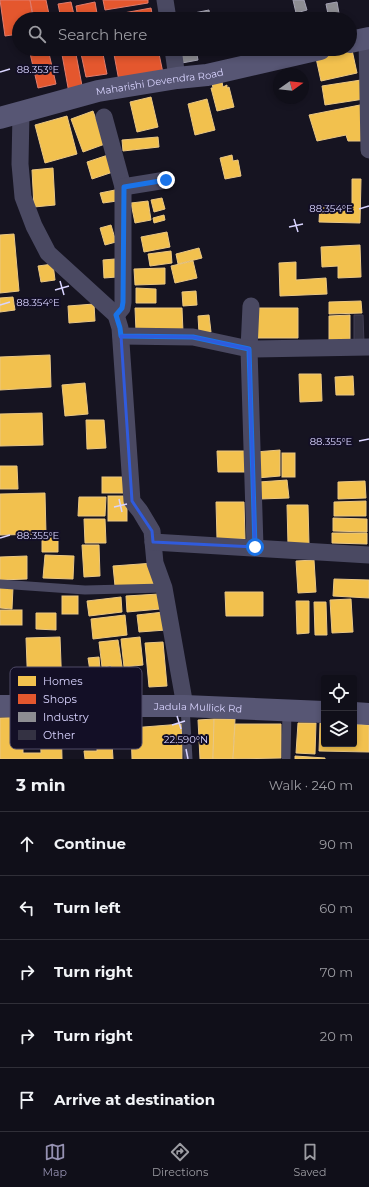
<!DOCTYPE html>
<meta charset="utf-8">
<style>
:root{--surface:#100f19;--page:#1e1d26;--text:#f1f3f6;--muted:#9c9ca2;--line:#302f38;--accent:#9591b1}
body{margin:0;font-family:Montserrat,sans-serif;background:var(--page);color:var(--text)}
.controls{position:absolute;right:12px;bottom:12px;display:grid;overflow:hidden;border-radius:4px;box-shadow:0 2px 6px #0003}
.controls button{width:36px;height:36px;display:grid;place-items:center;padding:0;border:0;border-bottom:1px solid var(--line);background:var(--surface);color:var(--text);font:20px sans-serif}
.compass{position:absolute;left:273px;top:68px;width:36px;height:36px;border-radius:50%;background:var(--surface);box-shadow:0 2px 6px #0003;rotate:75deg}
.stop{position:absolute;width:12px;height:12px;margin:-9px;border:3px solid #1a73e8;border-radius:50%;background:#fff}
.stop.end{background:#1a73e8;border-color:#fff;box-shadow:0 1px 4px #0008}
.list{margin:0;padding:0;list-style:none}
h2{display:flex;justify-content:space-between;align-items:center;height:52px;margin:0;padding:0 16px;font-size:17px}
h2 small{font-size:13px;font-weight:400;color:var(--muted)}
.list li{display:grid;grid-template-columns:26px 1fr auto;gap:12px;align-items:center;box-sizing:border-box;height:64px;padding:0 16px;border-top:1px solid var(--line)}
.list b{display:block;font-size:15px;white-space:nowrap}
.list em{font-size:13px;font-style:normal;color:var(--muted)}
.icon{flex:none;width:22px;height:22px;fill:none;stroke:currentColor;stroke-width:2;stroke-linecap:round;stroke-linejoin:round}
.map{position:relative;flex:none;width:369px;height:759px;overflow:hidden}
.search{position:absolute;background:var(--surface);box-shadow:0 2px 6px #0003;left:12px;right:12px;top:12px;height:44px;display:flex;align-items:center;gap:10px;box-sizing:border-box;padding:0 14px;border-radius:22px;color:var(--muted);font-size:15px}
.sheet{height:372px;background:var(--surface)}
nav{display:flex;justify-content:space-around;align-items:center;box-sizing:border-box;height:56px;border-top:1px solid var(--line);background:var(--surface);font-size:11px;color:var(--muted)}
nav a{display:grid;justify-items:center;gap:2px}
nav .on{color:var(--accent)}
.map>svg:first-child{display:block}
</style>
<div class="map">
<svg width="369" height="759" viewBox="0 0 369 759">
<rect width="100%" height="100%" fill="#161421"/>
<g fill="#f2c14e" stroke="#eac783" fill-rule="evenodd">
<polygon points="352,50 357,73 321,81 316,58"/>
<polygon points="221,77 223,87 227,85 227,88 229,87 234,107 217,111 211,88 213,88 211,79"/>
<polygon points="361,80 364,99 325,105 322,86"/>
<polygon points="151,97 158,127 137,132 130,102"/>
<polygon points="207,99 215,130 195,135 188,104"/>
<polygon points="365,104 366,141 348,141 346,135 317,141 309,115"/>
<polygon points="93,111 105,144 83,152 71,119"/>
<polygon points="67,116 77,154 45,163 35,125"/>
<polygon points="158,137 159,147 123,151 122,140"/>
<polygon points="108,155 113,172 92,179 87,162"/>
<polygon points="232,155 233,161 238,160 241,176 225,179 220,158"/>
<polygon points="53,168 55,205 34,207 32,170"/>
<polygon points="352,179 361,179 360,223 319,222 320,205 352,206"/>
<polygon points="115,190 117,201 103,203 100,193"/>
<polygon points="162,198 165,209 154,212 151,200"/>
<polygon points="148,201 151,220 135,223 131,203"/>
<polygon points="164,215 165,220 154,223 153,218"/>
<polygon points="111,225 116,242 105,245 100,228"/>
<polygon points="167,232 170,247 144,252 141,237"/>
<polygon points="14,234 19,291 0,293 0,235"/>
<polygon points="360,245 361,277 338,278 338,266 322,267 321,247"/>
<polygon points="199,248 202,258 178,264 176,254"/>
<polygon points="171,251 172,263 150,266 148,254"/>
<polygon points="115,259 117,277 104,278 103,260"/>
<polygon points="193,261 197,278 175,283 171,266"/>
<polygon points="296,262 296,280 326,278 327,294 280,296 279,263"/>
<polygon points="53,264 55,280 41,282 38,266"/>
<polygon points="165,268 165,284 135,285 134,269"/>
<polygon points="136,288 156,289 156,303 136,303"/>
<polygon points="196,291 197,305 183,306 182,292"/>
<polygon points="13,297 15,310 0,312 0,298"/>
<polygon points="361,301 362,313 329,314 329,302"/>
<polygon points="94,304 95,321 69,323 68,306"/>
<polygon points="135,308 182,308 183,332 136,331"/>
<polygon points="258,308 298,308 298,338 257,338"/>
<polygon points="209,315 211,332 199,333 198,316"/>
<polygon points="350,315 350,341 329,341 329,316"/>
<polygon points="50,355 51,387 0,390 0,357"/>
<polygon points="299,374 321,374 322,401 300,402"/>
<polygon points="353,376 354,395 336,395 335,377"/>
<polygon points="85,383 88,414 65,416 62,385"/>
<polygon points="42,413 43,445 0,446 0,414"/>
<polygon points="86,420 104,420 106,448 87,449"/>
<polygon points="280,450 280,476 257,478 255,452"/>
<polygon points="217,451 247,451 247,472 218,472"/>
<rect x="282" y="453" width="13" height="24"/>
<polygon points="0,466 17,466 18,489 0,489"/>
<rect x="102" y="477" width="24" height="16"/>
<polygon points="287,480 289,498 260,499 259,482"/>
<polygon points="365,481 366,498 338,499 338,482"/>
<polygon points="45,493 46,534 0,535 0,494"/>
<rect x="108" y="496" width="19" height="25"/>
<polygon points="79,497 106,497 105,516 78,516"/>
<polygon points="366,501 366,516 334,516 334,502"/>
<polygon points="216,502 244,502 245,539 217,539"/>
<polygon points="287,505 308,505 309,545 288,545"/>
<polygon points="333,518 367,519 367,532 333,531"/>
<polygon points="84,519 105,519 106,543 85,543"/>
<polygon points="332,533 367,533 367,544 332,543"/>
<polygon points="42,536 58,537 58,552 42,552"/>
<polygon points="82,545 99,545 100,576 84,577"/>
<polygon points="45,555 74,556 73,579 43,578"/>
<polygon points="27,556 27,579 0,580 0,557"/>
<polygon points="314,560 316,592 298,593 296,561"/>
<polygon points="154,563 155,584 115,586 113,566"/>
<polygon points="334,579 369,580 369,598 333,596"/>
<polygon points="0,587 13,587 12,609 0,608"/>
<polygon points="225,592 263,592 263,616 226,616"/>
<polygon points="159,594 160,609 127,612 126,596"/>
<rect x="62" y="596" width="16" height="18"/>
<polygon points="121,597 122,612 89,616 87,601"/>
<polygon points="351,599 353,632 332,633 330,600"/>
<polygon points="296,601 309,601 309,633 297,634"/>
<polygon points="314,602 326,602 327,635 315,635"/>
<rect x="0" y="610" width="22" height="15"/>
<polygon points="164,612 166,630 139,632 137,615"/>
<polygon points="36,613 56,613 56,630 36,629"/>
<polygon points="125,615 127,635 93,639 91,619"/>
<polygon points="60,637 62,690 28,691 26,638"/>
<polygon points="140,637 143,665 124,667 121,639"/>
<polygon points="118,640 123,673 112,675 111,666 102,667 99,642"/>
<polygon points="163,642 167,686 149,687 145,643"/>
<polygon points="99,657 100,669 107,668 109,684 76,688 74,673 90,671 88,658"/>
<path d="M 61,717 L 62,759 L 0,759 L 0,718 ZM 23,728 L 40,728 L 41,753 L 23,753 Z"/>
<polygon points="214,719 213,759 200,759 198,720"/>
<polygon points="214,719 235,719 233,759 213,759"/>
<polygon points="298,723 316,723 315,754 296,753"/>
<polygon points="320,723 324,723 324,744 354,744 354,724 369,725 369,752 319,751"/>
<polygon points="182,724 182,759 132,759 131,728"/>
<polygon points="235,724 281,724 281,758 233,759"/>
<polygon points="112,743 113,759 85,759 84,751 97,751 97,744"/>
<polygon points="295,756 325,758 325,759 295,759"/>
</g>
<g fill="#e4572e" stroke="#e17c6d">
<polygon points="0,0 30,0 33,19 19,19 19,34 5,36"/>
<polygon points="30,0 46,0 50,19 34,19"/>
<polygon points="103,0 148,0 148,3 105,10"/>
<polygon points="71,2 75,19 61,19 58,4"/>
<polygon points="95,2 98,19 78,19 76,6"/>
<polygon points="151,8 153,19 108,19 107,16"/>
<polygon points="29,49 48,49 56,84 38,88"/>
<polygon points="61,49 75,49 83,91 69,93"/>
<polygon points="80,49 102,49 107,74 86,77"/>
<polygon points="113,49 158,49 163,73 119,81"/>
</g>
<g fill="#8d8d92" stroke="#a4a2b3">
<polygon points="293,0 304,0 307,10 296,13"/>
<polygon points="337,2 340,19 329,19 326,4"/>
<polygon points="209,10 210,19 196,19 194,13"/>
<polygon points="189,15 190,19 173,19 173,18"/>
<polygon points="267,15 267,19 258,19 258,16"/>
<polygon points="179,49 196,49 198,60 182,63"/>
</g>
<polygon fill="#343243" stroke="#433f54" points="354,315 363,315 364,343 354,343"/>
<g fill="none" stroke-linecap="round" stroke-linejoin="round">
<g stroke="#4a4962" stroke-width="9">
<polyline points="0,584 85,590 164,588"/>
<polyline points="185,706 188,759"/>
<polyline points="286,759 287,710"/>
</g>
<g stroke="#4a4962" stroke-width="17">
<polyline points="165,0 168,19"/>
<polyline points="367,38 369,150"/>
<polyline points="173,49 177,78"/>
<polyline points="21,112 20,164 23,197 34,226 48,253 116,315 120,328 132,501 140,511 152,531 155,563 164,588 185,706"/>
<polyline points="104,117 123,187 123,302 122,308 116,315"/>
<polyline points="123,187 166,180"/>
<polyline points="251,306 249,349 255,547"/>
<polyline points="121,336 193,337 249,349 369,347"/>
<path d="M 153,542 C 225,546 297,551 369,555"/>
</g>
<g stroke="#575674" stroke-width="22">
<polyline points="350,42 369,38"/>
<path id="s1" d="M 0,118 L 98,91 L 177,78 L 207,75 L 320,49"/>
<path id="s2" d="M 0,706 L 185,706 L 324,712"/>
<polyline points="354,713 369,714"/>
</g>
</g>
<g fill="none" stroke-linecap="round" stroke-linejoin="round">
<polyline stroke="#1a73e8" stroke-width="5" points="166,180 124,187 123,302 122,308 116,315 120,328 121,336 193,337 249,349 255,547"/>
</g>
<path fill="none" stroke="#305bdc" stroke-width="3" stroke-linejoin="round" d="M 121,336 L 193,337 L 249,349 L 255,547 L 153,542 L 152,531 L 132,501 Z"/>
<path fill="none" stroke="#d9d4ff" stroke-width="1.5" d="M 0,72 L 10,69M 359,209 L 369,206M 294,219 L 298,232M 289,227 L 303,224M 60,281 L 64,295M 55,290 L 69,286M 0,305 L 10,302M 359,441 L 369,439M 119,499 L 122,512M 114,507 L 127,504M 0,538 L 10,535M 177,716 L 181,729M 172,725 L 185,721M 186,749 L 188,759"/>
<g text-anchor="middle" stroke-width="4" stroke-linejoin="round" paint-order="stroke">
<g font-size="10" fill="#d9d4ff" stroke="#130f26">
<text dy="4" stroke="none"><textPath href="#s1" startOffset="164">Maharishi Devendra Road</textPath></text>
<text dy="4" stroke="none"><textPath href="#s2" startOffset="198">Jadula Mullick Rd</textPath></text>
</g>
</g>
<rect x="10" y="667" width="132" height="82" rx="6" fill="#130f26" stroke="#4e4a67" stroke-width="1"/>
<rect x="18" y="676" width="18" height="10" fill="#f2c14e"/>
<rect x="18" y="694" width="18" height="10" fill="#e4572e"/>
<rect x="18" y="712" width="18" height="10" fill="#8d8d92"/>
<rect x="18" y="730" width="18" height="10" fill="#343243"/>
<g font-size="11" fill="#d9d4ff">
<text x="43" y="685">Homes</text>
<text x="43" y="703">Shops</text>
<text x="43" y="721">Industry</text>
<text x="43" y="739">Other</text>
</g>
<g font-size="10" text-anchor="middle" fill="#d9d4ff" stroke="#130f26" stroke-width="4" stroke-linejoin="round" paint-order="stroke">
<text x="38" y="73">88.353°E</text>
<text x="331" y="212">88.354°E</text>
<text x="38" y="306">88.354°E</text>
<text x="331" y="445">88.355°E</text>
<text x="38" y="539">88.355°E</text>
<text x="186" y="743">22.590°N</text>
</g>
</svg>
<div class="controls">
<button><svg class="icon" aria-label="locate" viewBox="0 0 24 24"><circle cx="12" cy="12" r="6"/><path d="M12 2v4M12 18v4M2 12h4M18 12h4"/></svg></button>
<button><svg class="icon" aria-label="layers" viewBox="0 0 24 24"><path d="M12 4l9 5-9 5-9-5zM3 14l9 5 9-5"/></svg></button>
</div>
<svg class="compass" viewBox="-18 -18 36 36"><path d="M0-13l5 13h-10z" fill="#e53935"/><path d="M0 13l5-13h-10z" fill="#9c9ca2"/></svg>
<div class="stop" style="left:255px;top:547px"></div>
<div class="stop end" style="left:166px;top:180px"></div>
<div class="search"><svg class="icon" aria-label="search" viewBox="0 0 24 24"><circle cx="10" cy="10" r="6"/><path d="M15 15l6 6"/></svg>Search here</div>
</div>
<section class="sheet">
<h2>3 min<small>Walk · 240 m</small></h2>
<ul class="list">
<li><svg class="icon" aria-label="ahead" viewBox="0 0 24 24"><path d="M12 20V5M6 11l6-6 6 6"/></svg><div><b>Continue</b></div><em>90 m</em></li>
<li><svg class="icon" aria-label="left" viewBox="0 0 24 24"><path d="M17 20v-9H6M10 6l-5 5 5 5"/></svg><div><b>Turn left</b></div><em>60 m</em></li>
<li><svg class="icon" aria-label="right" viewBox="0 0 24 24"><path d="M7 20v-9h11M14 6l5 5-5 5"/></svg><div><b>Turn right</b></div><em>70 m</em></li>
<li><svg class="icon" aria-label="right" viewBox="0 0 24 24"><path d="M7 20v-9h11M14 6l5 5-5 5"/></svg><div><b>Turn right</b></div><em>20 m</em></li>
<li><svg class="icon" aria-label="arrive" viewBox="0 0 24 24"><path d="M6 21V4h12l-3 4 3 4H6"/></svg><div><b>Arrive at destination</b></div></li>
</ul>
</section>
<nav>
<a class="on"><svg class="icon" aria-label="map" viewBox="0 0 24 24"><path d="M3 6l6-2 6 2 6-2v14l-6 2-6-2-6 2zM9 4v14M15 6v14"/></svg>Map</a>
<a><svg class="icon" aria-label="directions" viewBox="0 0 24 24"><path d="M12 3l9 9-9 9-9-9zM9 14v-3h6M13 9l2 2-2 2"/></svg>Directions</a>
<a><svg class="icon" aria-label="saved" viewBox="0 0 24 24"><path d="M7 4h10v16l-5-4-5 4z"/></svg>Saved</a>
</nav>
